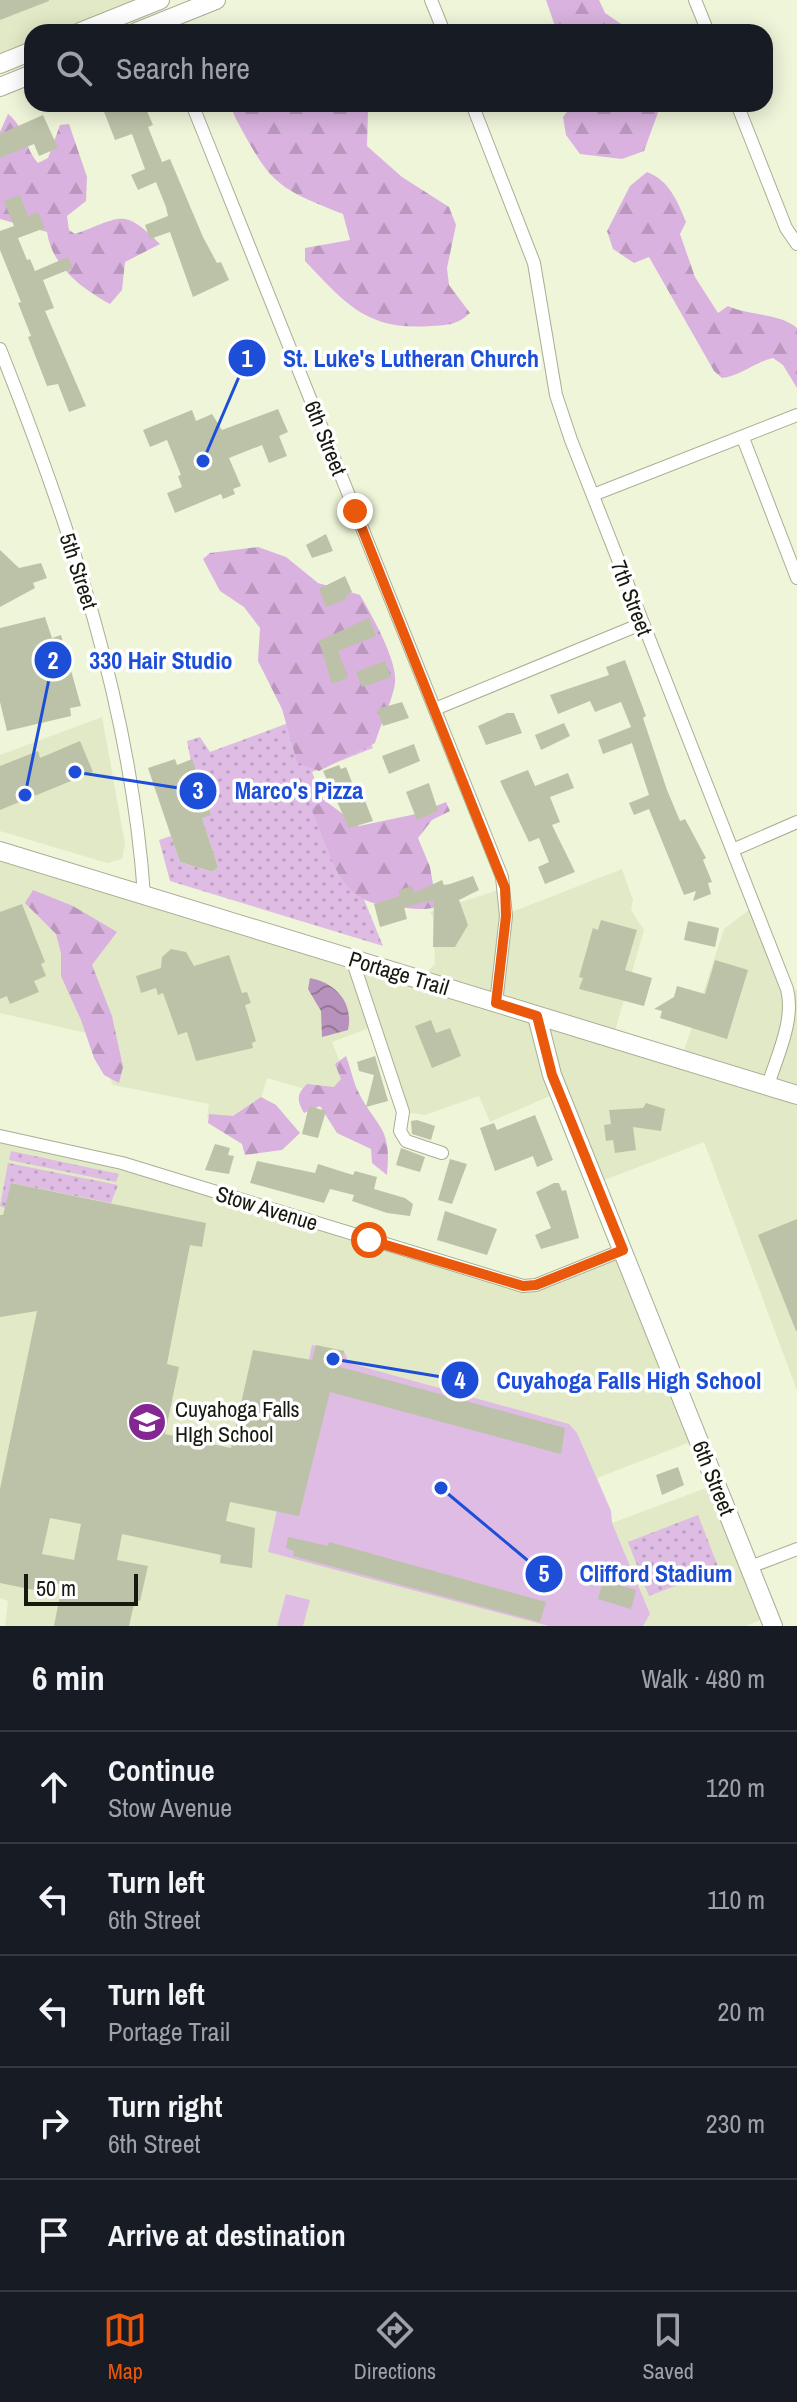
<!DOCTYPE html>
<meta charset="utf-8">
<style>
:root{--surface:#171b24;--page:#20242c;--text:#f1f3f6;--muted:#9ea1a6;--line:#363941;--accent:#ea580c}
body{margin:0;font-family:"Archivo Narrow",sans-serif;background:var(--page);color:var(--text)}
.scale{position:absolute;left:24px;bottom:20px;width:114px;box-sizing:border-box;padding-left:8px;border:4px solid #17190f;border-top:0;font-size:22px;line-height:28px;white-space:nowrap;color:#17190f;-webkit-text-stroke:6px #fff;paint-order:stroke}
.stop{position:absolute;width:24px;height:24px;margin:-18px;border:6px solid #ea580c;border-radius:50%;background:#fff}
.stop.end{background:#ea580c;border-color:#fff;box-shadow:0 2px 8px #0008}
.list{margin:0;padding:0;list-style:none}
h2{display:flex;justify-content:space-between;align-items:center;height:104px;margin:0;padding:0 32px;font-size:34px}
h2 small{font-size:26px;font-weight:400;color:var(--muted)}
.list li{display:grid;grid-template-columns:52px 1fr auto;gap:24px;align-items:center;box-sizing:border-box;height:112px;padding:0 32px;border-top:2px solid var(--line)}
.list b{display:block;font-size:30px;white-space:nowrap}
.list p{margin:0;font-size:26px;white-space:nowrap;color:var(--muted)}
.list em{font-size:26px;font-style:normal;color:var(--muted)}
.icon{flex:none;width:44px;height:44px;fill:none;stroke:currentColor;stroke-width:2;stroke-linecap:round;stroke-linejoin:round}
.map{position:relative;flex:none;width:797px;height:1626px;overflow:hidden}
.search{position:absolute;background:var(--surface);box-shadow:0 4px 20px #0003;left:24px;right:24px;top:24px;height:88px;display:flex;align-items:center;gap:20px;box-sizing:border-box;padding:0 28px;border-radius:24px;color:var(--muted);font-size:30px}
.sheet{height:664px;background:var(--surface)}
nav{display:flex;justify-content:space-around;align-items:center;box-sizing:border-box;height:112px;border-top:2px solid var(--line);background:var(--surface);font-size:22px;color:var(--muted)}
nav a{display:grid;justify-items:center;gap:4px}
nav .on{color:var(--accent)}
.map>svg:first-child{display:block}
</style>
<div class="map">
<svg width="797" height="1626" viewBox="0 0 797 1626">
<defs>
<pattern id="grass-dots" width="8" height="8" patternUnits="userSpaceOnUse" patternTransform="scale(2)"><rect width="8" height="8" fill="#debce4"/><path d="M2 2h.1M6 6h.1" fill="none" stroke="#bea1c2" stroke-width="1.8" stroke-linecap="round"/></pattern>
<pattern id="forest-firs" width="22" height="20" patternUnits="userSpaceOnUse" patternTransform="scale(2)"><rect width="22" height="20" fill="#d9b2df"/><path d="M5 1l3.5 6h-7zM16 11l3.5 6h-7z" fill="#ba98be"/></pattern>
<pattern id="water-waves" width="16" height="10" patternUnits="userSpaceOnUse" patternTransform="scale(2)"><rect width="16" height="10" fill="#b792bc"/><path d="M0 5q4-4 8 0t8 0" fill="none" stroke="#947697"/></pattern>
</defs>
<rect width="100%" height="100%" fill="#eff5d9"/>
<g fill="#e2e9c6">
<polygon points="0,0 152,0 80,32 32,32 32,51 0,64"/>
<polygon points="102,717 125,844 122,859 107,863 0,831 0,755"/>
<polygon points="0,852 420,980 435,964 433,918 430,912 505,888 507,914 622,869 633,900 631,910 644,930 613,1038 681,1060 724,929 754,906 788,993 797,990 797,1095 689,1063 797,1106 797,1390 704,1142 596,1183 559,1092 490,1122 479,1096 425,1115 403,1112 372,1027 332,1042 356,1104 267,1078 252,1130 207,1117 209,1104 113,1085 91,1034 0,1013"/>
<polygon points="0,1136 88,1153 523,1286 623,1250 698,1439 597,1478 611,1511 612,1523 717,1484 769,1617 746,1626 5,1626 8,1601 0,1598"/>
</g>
<g fill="url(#grass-dots)">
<polygon points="355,705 373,748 312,772 383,946 170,881 159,840 171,836 180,862 213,872 218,867 202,818 187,741 200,737 210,752 291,722"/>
<polygon points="11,1151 119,1174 116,1182 9,1160"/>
<polygon points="8,1163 118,1185 111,1203 12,1183 5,1208 0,1206"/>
<polygon points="698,1515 719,1569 649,1596 628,1542"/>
</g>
<g fill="url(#forest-firs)">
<polygon points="546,0 599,0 605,13 633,32 557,32"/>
<path d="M 238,104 L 363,104 L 368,111 L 367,146 L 402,177 L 449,207 L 456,225 L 447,268 L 449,285 L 470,313 C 457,325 448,325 431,326 C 367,331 346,304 305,261 L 305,248 L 350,240 L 343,214 C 275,187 271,184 236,119 L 233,112 Z"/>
<polygon points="574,104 658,104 660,107 644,151 622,159 580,154 566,135 563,117"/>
<path d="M 8,114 C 25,127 24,147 38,163 L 48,158 L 60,125 L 69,124 L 87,177 L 86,201 L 67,216 L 69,230 L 75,234 C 121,218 122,206 160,244 L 125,262 L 122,290 L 110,304 C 81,288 52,266 47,232 L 0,219 L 0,132 Z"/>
<path d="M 647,172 C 669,180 678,202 686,222 L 680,234 L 695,277 L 718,313 L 728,306 C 750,316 780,313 797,328 L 797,388 L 783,365 L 773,358 C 755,362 741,376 722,378 L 714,371 L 649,257 L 634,263 L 613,249 L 607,231 L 630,186 Z"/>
<path d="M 258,547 L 286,557 L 318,583 L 360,595 C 371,614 398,661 395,683 C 393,699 380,726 375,743 L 319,771 L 297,762 L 282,709 L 258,661 L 260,628 L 244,607 L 220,591 L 203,559 L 210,553 Z"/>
<path d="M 324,800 L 359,826 L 416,814 L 446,802 L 450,811 L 432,820 L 418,838 L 430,867 L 437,907 C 423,911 409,908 394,907 C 334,902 334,856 311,809 Z"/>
<polygon points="33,890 73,906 117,932 92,965 112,1016 123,1067 119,1083 104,1075 94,1058 81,1020 61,976 61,953 56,934 25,903"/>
<path d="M 346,1056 C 350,1066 352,1077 356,1087 C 374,1127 393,1124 387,1175 L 372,1163 L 371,1149 L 337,1133 L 320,1106 L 304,1113 C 297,1100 296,1095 307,1084 L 334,1087 L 341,1079 L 335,1064 Z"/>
<polygon points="261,1097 276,1105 300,1133 282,1150 245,1155 242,1144 208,1123 209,1114 233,1116"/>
</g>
<g fill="#debce4">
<polygon points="312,1345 344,1351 349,1363 569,1424 577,1433 611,1511 612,1523 650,1614 643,1626 549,1626 268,1552"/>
<polygon points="286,1594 310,1600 303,1626 277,1626"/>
</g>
<path fill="url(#water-waves)" d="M 310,978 C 336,983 354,1003 348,1030 L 322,1037 L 321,1011 L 308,989 Z"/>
<g fill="#bcc2a7" fill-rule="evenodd">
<polygon points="0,0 49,0 49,1 0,20"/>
<polygon points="101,104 144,104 153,125 148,127 162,162 170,159 203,237 217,263 221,262 229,280 193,297 170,232 150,239 145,225 168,216 166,207 156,182 138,190 131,175 145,169 132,134 115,140"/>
<polygon points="43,115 58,148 39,156 34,144 0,158 0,134"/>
<polygon points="20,195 28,216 38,212 45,228 18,238 27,260 30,259 35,271 68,257 73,268 43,280 54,308 45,311 86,406 69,412 58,384 47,386 28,337 31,336 18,303 21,302 0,250 0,231 14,226 4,201"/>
<polygon points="278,409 288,432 279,436 287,456 269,463 262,445 229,458 241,486 233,489 235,494 223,499 221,494 175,513 167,493 182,487 178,476 181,475 167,440 150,447 143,430 192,410 196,421 212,414 222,430"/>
<polygon points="326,534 333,551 312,558 306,545"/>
<polygon points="0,550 19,568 41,563 47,578 33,583 35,588 0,607"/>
<polygon points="345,576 352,592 346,595 347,599 326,607 319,589"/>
<polygon points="45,617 52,638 61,635 81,706 70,708 71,716 7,731 0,702 0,628"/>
<polygon points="369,618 376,636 338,651 348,678 332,684 319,641"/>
<polygon points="625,660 646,716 643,718 667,790 680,821 685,819 706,858 703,860 712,882 708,883 711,894 693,901 696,891 684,895 649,809 634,815 629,803 649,795 632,743 603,754 598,740 631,727 621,702 595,712 590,701 558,714 550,695 609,675 606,667"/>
<polygon points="385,661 391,677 362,687 356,672"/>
<polygon points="402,702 409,718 383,726 377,709"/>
<polygon points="507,713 514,713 522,733 486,745 478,726"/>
<polygon points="564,723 570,736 541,750 535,735"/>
<polygon points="80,741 93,772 0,810 0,766 38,751 40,758"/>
<polygon points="414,744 420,761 389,774 382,756"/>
<polygon points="175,759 177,765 192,759 211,815 202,818 218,867 213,872 180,862 171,836 148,768"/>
<polygon points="339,765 341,769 346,767 353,785 358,783 373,821 349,828 323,771"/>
<polygon points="528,770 535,786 568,773 574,788 550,797 560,822 552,825 575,872 545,884 538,867 549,862 539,838 529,842 500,781"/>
<polygon points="429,783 438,811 417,820 406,792"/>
<polygon points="473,876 479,890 459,900 468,925 455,947 433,947 434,900 404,907 407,919 380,927 374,904 400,896 399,890 412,886 414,893 442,880 444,885 450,884"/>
<polygon points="22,904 45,962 41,964 46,976 34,981 39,992 10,1004 7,996 0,999 0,912"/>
<polygon points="601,920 637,930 625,970 652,978 644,1006 579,989 583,978 579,977 593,928 598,930"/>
<polygon points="688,921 719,928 715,947 684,940"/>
<polygon points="171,949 186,952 194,966 229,955 242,993 247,992 251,1003 245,1005 256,1041 252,1043 253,1048 196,1061 187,1032 178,1035 163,993 158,995 156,988 141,993 136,976 161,968 162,957"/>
<polygon points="715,960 748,970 727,1039 660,1018 662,1011 654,1009 674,997 677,986 705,994"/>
<polygon points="431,1020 436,1033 450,1028 461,1056 432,1068 415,1026"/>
<polygon points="375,1056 388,1101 366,1107 374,1075 359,1071 357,1062"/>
<polygon points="646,1103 665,1109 661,1131 633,1127 636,1150 615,1153 613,1140 606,1141 604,1125 611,1124 609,1110 643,1108"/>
<polygon points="309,1106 326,1111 318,1138 302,1134"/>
<polygon points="535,1115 553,1160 537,1167 533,1156 495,1171 480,1128 494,1123 497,1130"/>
<polygon points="417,1120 435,1126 431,1140 412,1134 411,1121"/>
<polygon points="215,1144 230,1148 228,1155 234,1156 229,1174 205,1170"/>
<polygon points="401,1148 425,1157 420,1172 396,1165"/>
<polygon points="450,1159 467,1164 452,1204 438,1200"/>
<polygon points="257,1161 315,1173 318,1164 353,1175 355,1171 377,1177 374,1189 405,1198 413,1204 410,1216 387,1213 352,1201 354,1195 330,1189 324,1203 250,1183"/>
<path d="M 11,1183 L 206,1223 L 202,1247 L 190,1245 L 167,1364 L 179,1367 L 165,1434 L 231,1448 L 253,1350 L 312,1360 L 316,1345 L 344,1351 L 340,1367 L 565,1428 L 561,1454 L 330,1392 L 299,1516 L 230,1502 L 226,1521 L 255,1528 L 252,1568 L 220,1563 L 221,1555 L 122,1534 L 117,1560 L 148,1566 L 140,1601 L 135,1600 L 129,1626 L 54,1626 L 62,1585 L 37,1579 L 34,1590 L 0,1583 L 0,1489 L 37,1311 L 0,1317 L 0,1215 L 3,1215 ZM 50,1518 L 81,1524 L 74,1560 L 42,1554 Z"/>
<polygon points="554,1183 559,1183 562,1191 566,1190 579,1238 541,1249 535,1235 551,1228 536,1192"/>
<polygon points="445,1211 497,1229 487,1255 437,1240"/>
<polygon points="797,1219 797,1331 796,1331 758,1235"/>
<polygon points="678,1467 684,1485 662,1495 656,1475"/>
<polygon points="288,1537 328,1546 329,1542 546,1602 540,1622 293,1556 294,1551 286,1548"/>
<polygon points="603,1580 636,1590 631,1609 598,1599"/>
</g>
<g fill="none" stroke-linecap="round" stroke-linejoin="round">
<g stroke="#a8ae93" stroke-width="14">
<g id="street">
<polyline points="431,0 444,32"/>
<polyline points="695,0 708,32"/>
<polyline points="192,104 502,877 506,916 496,1003"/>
<path d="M 472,104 L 534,263 L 556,395 L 571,440 L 787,989 C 795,1020 777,1056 768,1085"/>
<polyline points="737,104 786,228 797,244"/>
<path d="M 0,349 C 70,525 131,706 144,895"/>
<polyline points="743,438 797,578"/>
<polyline points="593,495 797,415"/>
<polyline points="435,709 641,624"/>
<polyline points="735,849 797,822"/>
<polyline points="352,959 403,1112 400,1131 406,1141 442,1153"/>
<polyline points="0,1136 122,1163 523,1286 536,1285 623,1250"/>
<polyline points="750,1567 797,1549"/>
</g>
</g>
<g stroke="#a8ae93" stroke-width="20">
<g id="secondary">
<polyline points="80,32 160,0"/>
<polyline points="136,32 216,0"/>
<polyline points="0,64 32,51"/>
<polyline points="0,87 32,74"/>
<polyline points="0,851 797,1095"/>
<polyline points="537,1016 552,1075 773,1626"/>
</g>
</g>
<use href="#street" stroke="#fff" stroke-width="12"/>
<use href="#secondary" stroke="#fff" stroke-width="18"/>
</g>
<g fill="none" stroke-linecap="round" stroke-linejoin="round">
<polyline stroke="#ea580c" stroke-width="10" points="355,511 505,888 506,916 496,1003 537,1016 552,1075 623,1250 536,1285 523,1286 369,1240"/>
</g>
<defs>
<g id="school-disc" transform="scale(2)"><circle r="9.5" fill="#842792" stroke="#fff"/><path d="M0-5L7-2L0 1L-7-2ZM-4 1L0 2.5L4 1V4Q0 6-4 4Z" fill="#fff"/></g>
</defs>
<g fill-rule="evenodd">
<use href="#school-disc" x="147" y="1422"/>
</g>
<g text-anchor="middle" stroke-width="7" stroke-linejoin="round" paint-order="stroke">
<g font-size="22" fill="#17190f" stroke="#fff">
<text transform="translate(326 438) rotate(68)" y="8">6th Street</text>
<text transform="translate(79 571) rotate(72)" y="8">5th Street</text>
<text transform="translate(632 598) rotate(69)" y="8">7th Street</text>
<text transform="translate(399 973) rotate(17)" y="8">Portage Trail</text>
<text transform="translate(267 1208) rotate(17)" y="8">Stow Avenue</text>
<text transform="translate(714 1478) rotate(68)" y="8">6th Street</text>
</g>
<g font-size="22" fill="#17190f" stroke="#fff" text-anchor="start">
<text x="175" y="1417">Cuyahoga Falls<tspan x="175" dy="25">HIgh School</tspan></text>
</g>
</g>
<path fill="none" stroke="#1d4ed8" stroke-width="3" d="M203 461L247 358M25 795L53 660M75 772L198 791M333 1359L460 1380M441 1488L544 1574"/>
<g fill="#1d4ed8" stroke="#fff" stroke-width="3">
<circle cx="203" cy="461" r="8"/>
<circle cx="25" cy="795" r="8"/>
<circle cx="75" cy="772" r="8"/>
<circle cx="333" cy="1359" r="8"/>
<circle cx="441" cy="1488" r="8"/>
<circle cx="247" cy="358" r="20"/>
<circle cx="53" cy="660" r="20"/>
<circle cx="198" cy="791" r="20"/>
<circle cx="460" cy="1380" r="20"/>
<circle cx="544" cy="1574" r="20"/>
</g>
<g font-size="24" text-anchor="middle" font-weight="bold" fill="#fff">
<text x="247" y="367">1</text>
<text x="53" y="669">2</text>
<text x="198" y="799">3</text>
<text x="460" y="1389">4</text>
<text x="544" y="1582">5</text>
</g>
<g font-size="24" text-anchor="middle" font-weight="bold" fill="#1d4ed8" stroke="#fff" stroke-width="7" stroke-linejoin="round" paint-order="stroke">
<text x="411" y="367">St. Luke's Lutheran Church</text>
<text x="161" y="669">330 Hair Studio</text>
<text x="299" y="799">Marco's Pizza</text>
<text x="629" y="1389">Cuyahoga Falls High School</text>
<text x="656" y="1582">Clifford Stadium</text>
</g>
</svg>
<div class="scale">50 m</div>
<div class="stop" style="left:369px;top:1240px"></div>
<div class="stop end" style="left:355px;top:511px"></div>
<div class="search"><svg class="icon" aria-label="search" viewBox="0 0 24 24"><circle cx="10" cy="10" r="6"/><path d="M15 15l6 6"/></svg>Search here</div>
</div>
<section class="sheet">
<h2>6 min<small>Walk · 480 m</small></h2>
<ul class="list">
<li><svg class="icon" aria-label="ahead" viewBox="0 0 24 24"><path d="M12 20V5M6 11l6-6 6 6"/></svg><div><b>Continue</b><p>Stow Avenue</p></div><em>120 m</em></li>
<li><svg class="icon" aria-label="left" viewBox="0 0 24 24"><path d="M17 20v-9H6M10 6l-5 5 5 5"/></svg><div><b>Turn left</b><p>6th Street</p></div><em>110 m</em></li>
<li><svg class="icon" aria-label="left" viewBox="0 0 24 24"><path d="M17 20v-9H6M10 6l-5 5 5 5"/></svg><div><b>Turn left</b><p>Portage Trail</p></div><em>20 m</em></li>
<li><svg class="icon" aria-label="right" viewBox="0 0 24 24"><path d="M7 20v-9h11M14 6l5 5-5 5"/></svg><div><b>Turn right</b><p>6th Street</p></div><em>230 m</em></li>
<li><svg class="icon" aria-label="arrive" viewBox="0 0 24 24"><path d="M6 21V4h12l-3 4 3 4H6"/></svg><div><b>Arrive at destination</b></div></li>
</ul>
</section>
<nav>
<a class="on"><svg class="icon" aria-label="map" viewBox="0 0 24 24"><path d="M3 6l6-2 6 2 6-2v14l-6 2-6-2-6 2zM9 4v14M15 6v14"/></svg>Map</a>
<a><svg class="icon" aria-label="directions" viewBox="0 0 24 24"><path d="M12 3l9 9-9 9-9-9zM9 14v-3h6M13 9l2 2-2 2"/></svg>Directions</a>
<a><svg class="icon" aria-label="saved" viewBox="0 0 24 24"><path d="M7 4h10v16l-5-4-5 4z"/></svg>Saved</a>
</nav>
